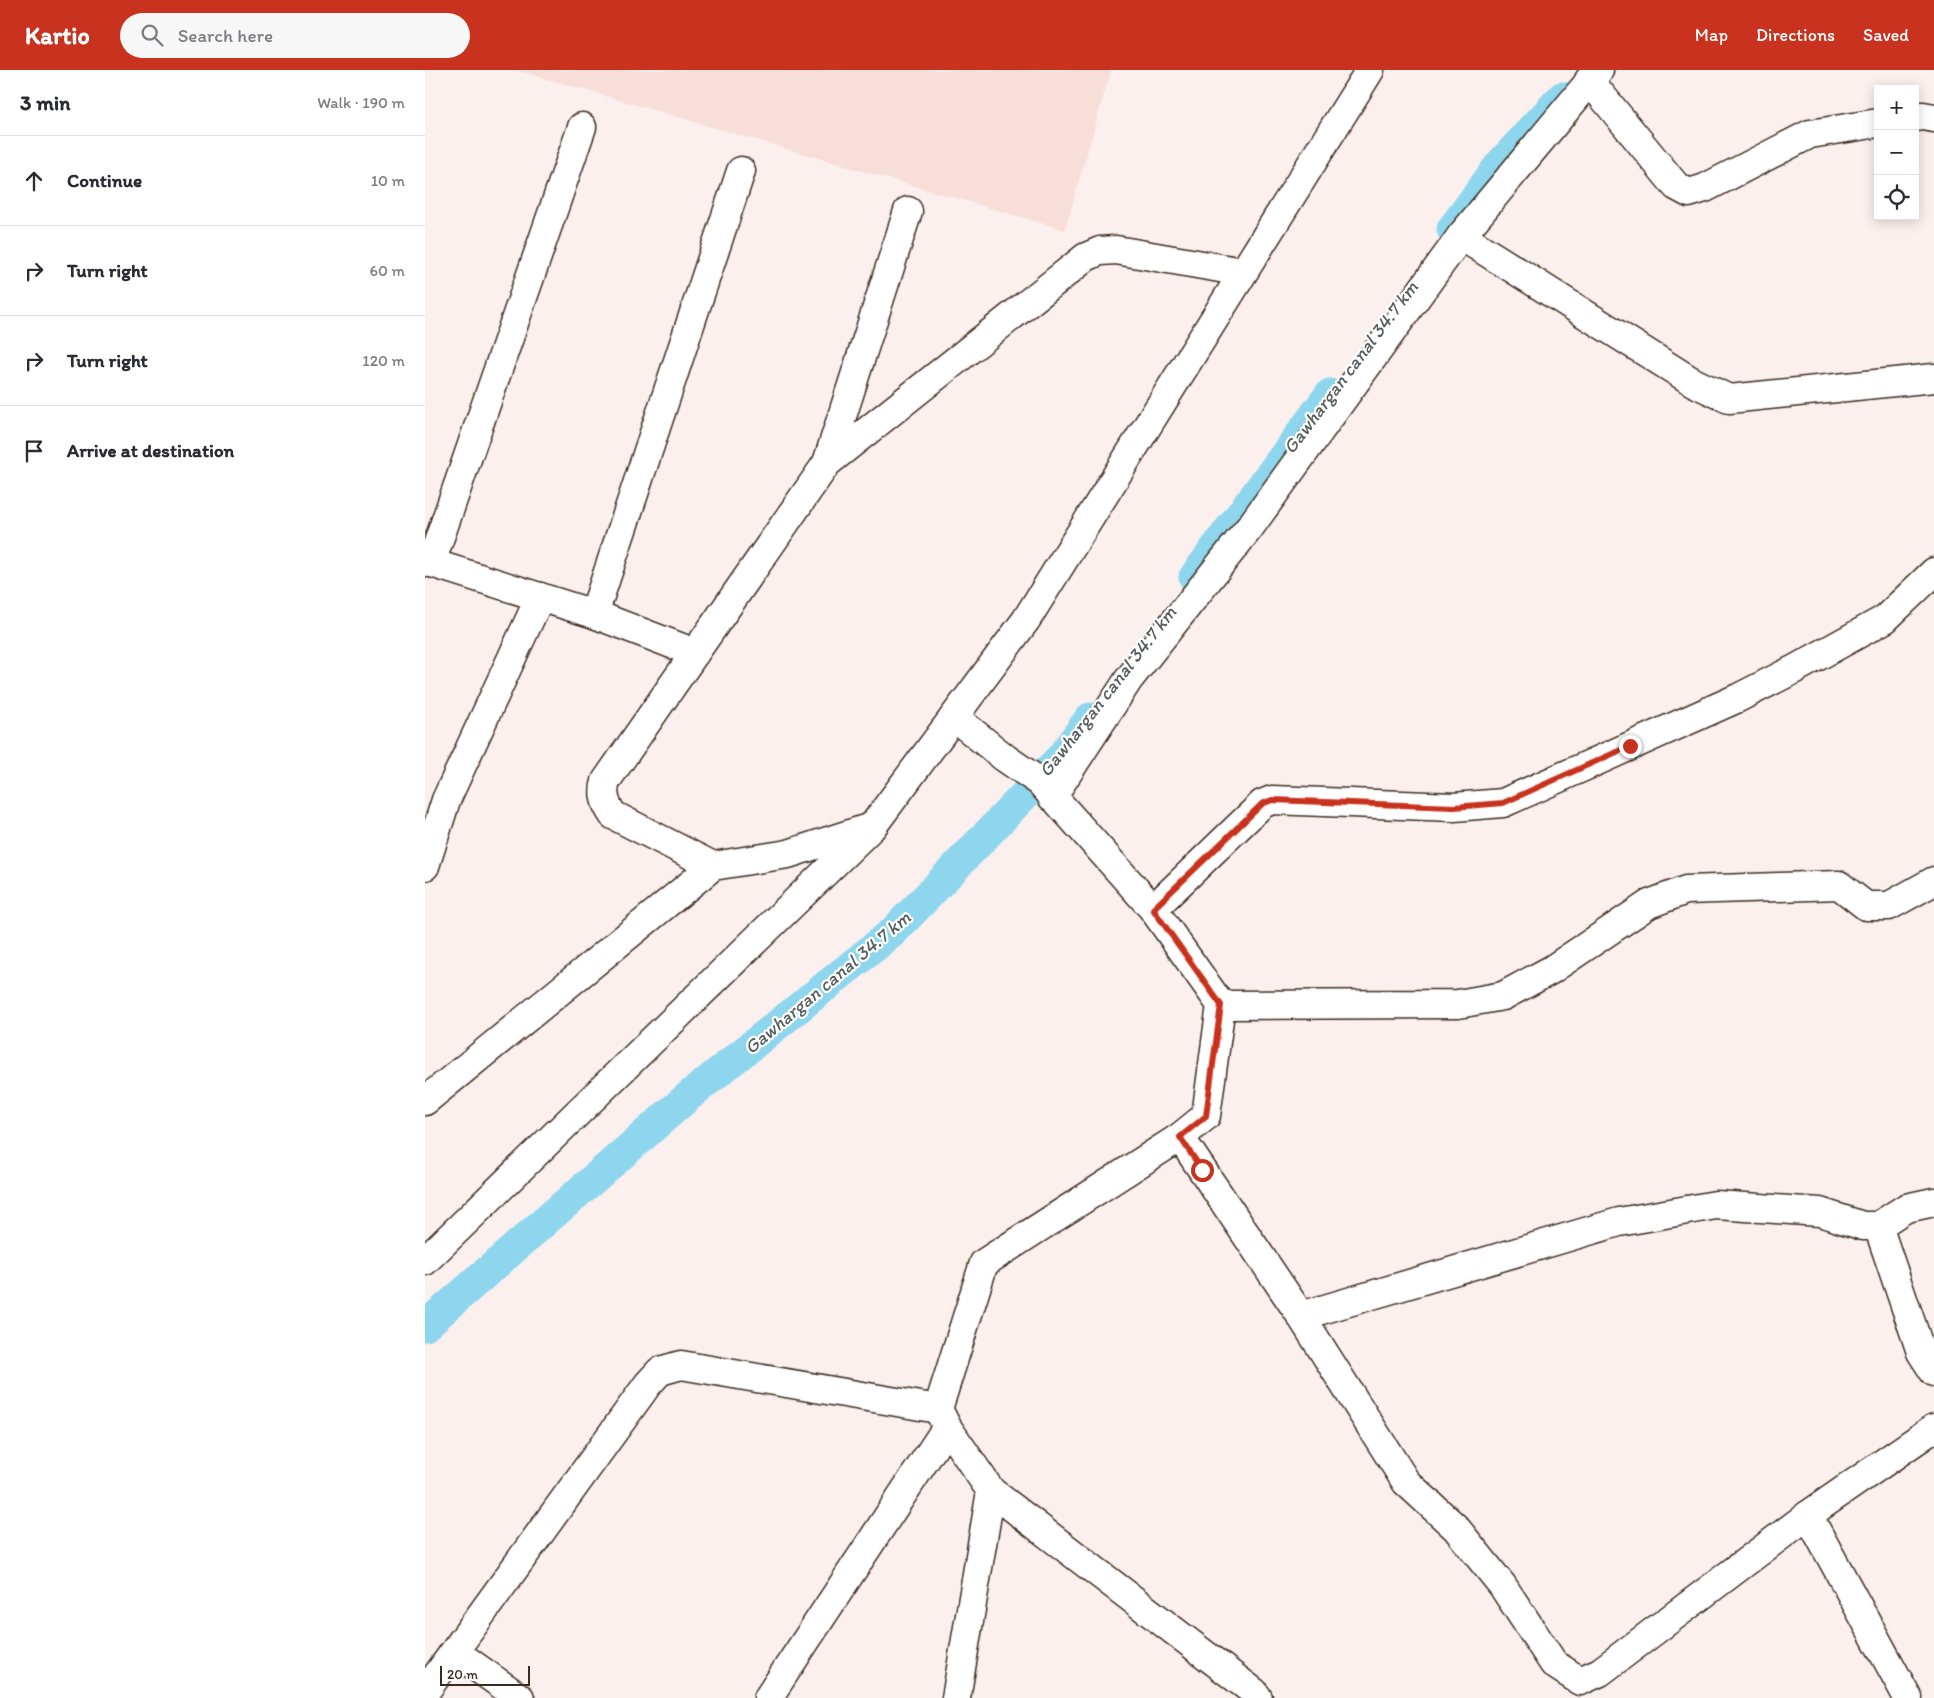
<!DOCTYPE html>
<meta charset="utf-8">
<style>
:root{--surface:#fff;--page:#f7f7f7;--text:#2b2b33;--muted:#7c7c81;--line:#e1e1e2;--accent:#c8321e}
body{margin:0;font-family:Itim,sans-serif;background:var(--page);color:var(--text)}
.controls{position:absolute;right:15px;top:15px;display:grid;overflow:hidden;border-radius:0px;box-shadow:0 2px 12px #0003}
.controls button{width:45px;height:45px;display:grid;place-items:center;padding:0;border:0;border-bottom:1px solid var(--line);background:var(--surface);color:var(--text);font:25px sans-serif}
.scale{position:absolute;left:15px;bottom:12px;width:90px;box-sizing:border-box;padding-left:5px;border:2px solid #3b2a1e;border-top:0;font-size:14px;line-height:18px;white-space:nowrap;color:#3b2a1e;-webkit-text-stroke:4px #fff;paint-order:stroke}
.stop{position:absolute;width:15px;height:15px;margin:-11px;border:4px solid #c8321e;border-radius:50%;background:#fff}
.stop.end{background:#c8321e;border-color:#fff;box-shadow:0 1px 5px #0008}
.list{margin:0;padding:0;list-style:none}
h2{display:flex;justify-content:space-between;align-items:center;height:65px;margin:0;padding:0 20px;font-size:21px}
h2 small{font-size:16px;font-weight:400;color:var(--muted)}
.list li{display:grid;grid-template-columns:32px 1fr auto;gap:15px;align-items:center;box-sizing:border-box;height:90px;padding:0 20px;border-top:1px solid var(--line)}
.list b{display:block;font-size:19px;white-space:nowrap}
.list em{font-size:16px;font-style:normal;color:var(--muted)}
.icon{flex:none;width:28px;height:28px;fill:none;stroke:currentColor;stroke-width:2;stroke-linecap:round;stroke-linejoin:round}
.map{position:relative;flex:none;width:1509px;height:1628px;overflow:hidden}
header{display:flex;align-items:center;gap:30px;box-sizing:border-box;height:70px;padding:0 25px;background:var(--accent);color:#fff}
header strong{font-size:24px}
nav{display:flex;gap:28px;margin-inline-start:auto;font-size:18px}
.search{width:350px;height:45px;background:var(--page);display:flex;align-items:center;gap:12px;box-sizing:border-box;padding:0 18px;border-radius:28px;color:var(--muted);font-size:19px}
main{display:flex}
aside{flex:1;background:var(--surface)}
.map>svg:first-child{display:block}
</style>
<header>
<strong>Kartio</strong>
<div class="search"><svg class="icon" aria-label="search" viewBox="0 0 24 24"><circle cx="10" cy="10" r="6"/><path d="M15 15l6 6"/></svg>Search here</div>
<nav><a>Map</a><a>Directions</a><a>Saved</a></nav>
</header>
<main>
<aside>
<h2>3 min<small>Walk · 190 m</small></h2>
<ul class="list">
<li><svg class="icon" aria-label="ahead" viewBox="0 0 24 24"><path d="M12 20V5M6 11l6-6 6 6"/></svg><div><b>Continue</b></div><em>10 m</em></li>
<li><svg class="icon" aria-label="right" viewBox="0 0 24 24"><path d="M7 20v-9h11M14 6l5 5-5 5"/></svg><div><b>Turn right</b></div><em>60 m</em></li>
<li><svg class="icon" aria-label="right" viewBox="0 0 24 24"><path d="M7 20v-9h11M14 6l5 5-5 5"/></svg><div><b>Turn right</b></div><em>120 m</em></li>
<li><svg class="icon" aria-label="arrive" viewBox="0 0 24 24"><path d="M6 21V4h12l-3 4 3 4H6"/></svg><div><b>Arrive at destination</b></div></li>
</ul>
</aside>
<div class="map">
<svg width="1509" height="1628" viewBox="0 0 1509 1628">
<rect width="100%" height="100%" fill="#fbf0ee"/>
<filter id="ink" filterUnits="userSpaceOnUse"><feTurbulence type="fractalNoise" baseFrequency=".02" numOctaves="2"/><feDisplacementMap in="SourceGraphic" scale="10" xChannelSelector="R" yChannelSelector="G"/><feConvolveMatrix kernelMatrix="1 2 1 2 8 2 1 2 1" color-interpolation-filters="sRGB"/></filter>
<g filter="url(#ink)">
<polygon fill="#f7ded9" points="91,0 686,0 640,160"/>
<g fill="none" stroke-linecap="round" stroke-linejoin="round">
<g stroke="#8dd6ee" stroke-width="31">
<polyline points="1027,159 1076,93 1137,27"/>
<polyline points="769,507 905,324"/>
<polyline points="0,1256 265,1025 468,862 638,685 665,648"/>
</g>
<g stroke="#3b2a1e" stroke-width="31">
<g id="minor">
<polyline points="1164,10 1251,116 1264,123 1280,118 1385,64 1453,53"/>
<polyline points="1490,47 1498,46 1509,48"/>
<polyline points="1036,166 1268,312 1304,329 1509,308"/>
<polyline points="402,393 483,141"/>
<polyline points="0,491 169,544 270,583"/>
<polyline points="6,493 157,57"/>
<polyline points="169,544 316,101"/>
<polyline points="529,647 580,688 615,712 728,839 796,935 781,1046 755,1067 559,1193 513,1339 522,1357 566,1421 829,1622 833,1628"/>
<polyline points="627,727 704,609 825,457 1036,166 1174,0"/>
<polyline points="0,796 21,730 115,527"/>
<path d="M 288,796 L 188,745 C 180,733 177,724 181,711 L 402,393 L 661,187 L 675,181 L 691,180 L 818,202"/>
<polyline points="728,839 837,734 847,730 1029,737 1078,733 1313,628 1370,599 1460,549 1509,502"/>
<polyline points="796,935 1033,934 1078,926 1126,900 1224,834 1261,820 1414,815 1441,836 1464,836 1509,811"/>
<polyline points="0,1031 288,796 363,784 440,759"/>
<polyline points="755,1067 876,1246 981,1412 1031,1458 1077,1515 1129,1594 1155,1611 1175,1602 1383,1445 1509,1358"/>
<polyline points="1453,1156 1496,1282 1509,1302"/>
<polyline points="0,1191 447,757 601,550 945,0"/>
<polyline points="876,1246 1194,1152 1291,1135 1395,1142 1438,1156 1453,1156 1481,1138 1509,1132"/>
<polyline points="1383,1445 1483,1628"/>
<polyline points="30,1582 95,1628"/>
<polyline points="0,1622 223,1314 235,1301 256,1295 513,1339"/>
<polyline points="343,1628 522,1357"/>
<polyline points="531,1628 566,1421"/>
</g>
</g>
<use href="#minor" stroke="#fff" stroke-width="28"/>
</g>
</g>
<g fill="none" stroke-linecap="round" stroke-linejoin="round" filter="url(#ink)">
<polyline stroke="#c8321e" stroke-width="6" points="777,1100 755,1067 781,1046 796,935 728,839 837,734 847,730 1029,737 1078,733 1205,676"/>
</g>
<g text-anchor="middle" stroke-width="4.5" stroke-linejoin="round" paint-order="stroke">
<g font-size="19" font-style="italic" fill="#545e5c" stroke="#fff">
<text transform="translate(925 297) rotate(-53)" y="7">Gawhargan canal 34.7 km</text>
<text transform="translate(682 621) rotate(-52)" y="7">Gawhargan canal 34.7 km</text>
<text transform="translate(402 912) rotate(-40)" y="7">Gawhargan canal 34.7 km</text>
</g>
</g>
</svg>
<div class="controls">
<button>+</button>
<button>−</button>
<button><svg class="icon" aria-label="locate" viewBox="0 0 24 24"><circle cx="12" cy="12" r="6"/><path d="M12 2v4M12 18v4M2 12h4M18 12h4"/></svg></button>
</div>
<div class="scale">20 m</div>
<div class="stop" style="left:777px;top:1100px"></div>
<div class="stop end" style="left:1205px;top:676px"></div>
</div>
</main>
